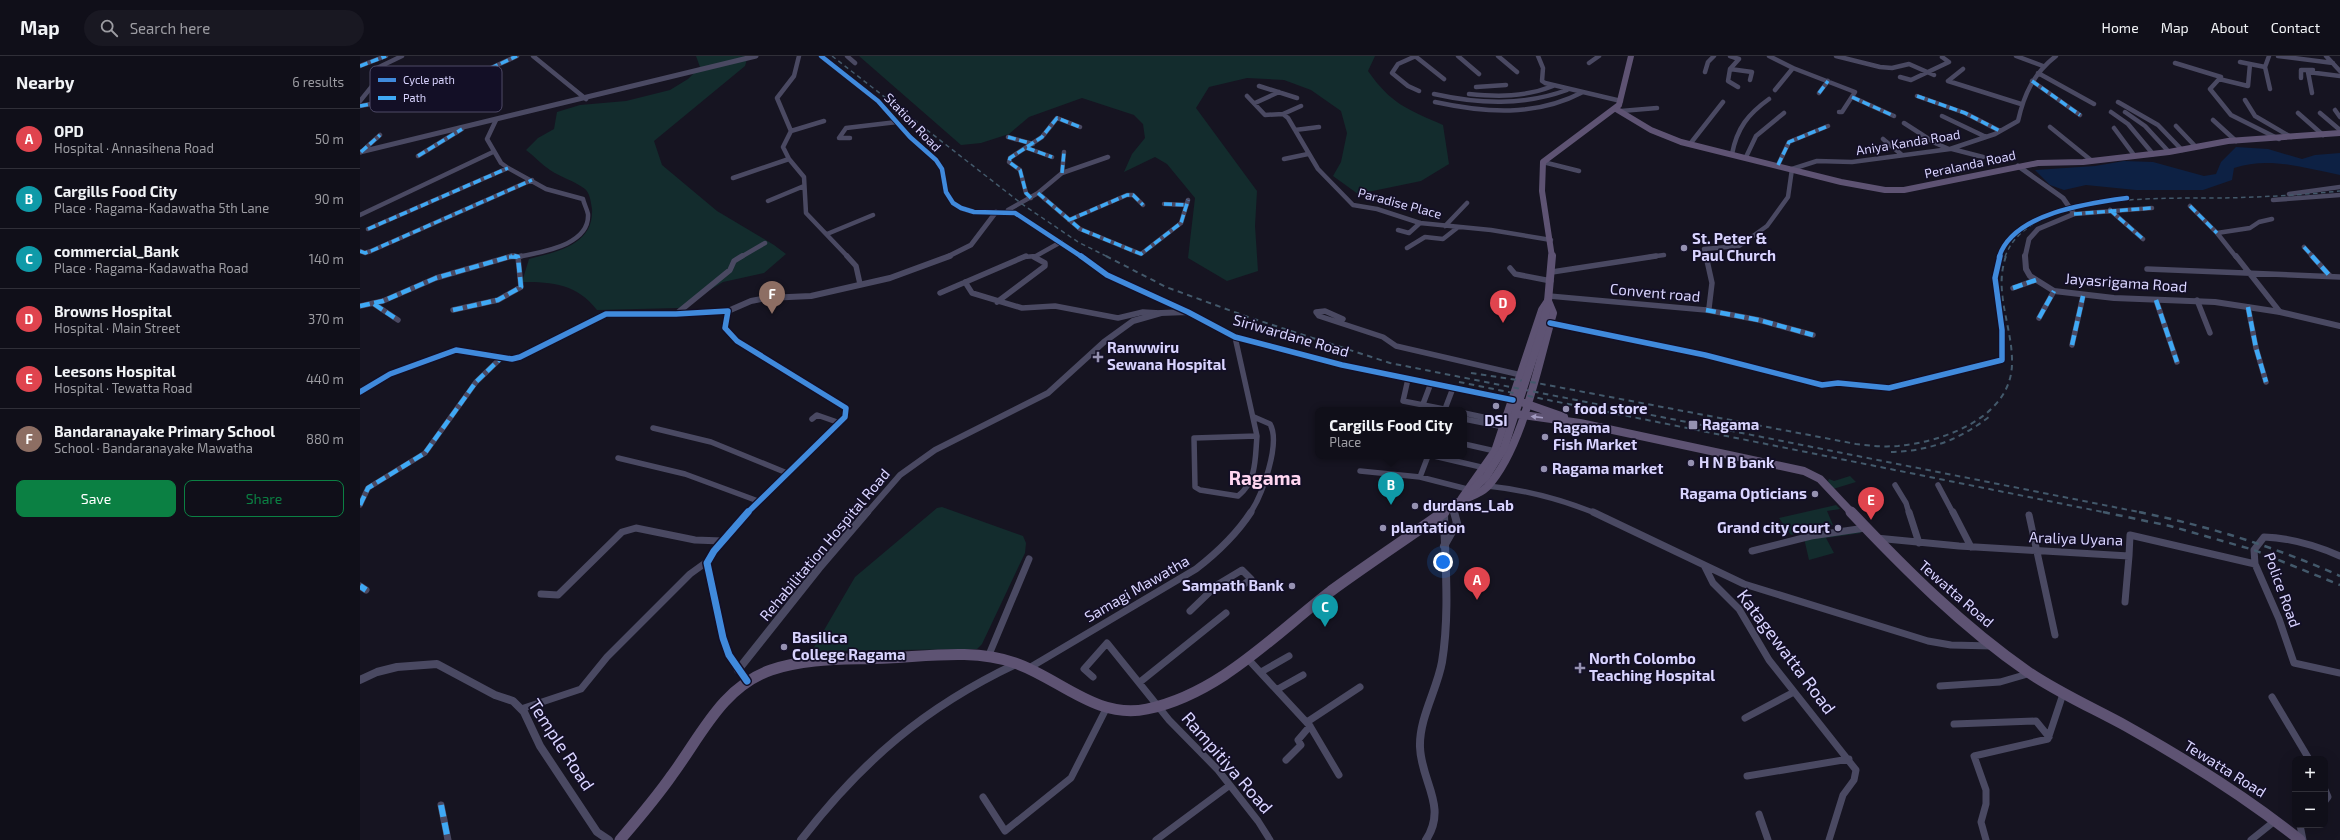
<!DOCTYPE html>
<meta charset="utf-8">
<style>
:root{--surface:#100f19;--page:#191822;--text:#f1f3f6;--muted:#9c9ca2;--line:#302f38;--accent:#0b8043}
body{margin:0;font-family:"Exo 2",sans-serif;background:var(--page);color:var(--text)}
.controls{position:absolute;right:12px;bottom:12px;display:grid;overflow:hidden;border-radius:8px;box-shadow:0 4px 16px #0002}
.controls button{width:36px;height:36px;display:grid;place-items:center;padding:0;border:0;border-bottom:1px solid var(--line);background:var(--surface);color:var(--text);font:20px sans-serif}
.you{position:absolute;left:1083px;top:506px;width:14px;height:14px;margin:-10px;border:3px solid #fff;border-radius:50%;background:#1a73e8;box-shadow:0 0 0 6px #1a73e833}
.badge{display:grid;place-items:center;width:26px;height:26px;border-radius:50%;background:var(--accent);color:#fff;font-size:13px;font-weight:700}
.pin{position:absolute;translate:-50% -33px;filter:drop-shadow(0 1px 2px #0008)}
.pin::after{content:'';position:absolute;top:21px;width:14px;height:12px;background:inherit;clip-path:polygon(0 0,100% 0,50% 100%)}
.popup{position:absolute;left:955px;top:351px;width:152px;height:52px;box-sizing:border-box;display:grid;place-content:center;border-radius:8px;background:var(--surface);filter:drop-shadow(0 1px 3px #0005);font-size:13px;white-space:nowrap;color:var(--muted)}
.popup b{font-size:15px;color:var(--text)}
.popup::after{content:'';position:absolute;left:50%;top:100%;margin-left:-8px;border:8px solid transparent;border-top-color:var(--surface)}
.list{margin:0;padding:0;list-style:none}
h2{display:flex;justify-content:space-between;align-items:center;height:52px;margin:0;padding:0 16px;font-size:17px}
h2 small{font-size:13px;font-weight:400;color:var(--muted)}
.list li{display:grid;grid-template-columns:26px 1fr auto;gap:12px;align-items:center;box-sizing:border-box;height:60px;padding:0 16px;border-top:1px solid var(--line)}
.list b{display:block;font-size:15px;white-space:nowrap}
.list p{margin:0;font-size:13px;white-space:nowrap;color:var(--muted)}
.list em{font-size:13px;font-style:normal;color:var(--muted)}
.actions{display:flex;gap:8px;padding:12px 16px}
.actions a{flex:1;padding:9px 0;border:1px solid var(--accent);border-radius:8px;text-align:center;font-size:14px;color:var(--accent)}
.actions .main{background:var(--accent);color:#fff}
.icon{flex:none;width:22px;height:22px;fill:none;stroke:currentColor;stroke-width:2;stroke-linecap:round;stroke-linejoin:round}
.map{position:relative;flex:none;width:1980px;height:784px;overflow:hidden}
header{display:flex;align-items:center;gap:24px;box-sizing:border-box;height:56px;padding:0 20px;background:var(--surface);border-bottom:1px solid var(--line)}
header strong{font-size:19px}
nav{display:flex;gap:22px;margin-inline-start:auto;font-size:14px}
.search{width:280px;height:36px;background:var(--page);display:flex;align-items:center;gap:10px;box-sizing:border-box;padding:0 14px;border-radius:22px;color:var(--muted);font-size:15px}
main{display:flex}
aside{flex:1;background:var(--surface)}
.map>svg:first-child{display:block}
.green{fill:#132c2d}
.water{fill:#0d2144}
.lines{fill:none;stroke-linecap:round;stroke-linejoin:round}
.minor-far2{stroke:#4a4962;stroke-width:4.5}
.minor-far1{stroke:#4a4962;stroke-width:5.5}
.minor{stroke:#4a4962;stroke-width:7}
.tertiary-far2{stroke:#4a4962;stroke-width:5}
.tertiary-far1{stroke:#4a4962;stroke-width:6}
.tertiary{stroke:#4a4962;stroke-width:8}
.primary-far2{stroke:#5e5373;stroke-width:6}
.primary-far1{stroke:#5e5373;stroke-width:8}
.primary{stroke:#5e5373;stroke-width:11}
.rail-far2{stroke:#43596b;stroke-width:1.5;stroke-dasharray:4.5 3.5;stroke-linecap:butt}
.rail-far1{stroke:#43596b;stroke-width:2;stroke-dasharray:5.5 4.5;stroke-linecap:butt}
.rail{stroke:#43596b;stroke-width:2.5;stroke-dasharray:7 6;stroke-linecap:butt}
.primary-bridge{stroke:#5e5373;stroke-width:8}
.quiet-far2{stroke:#3fa9f5;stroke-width:3.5;stroke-dasharray:8 3.5;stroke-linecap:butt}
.quiet-far1{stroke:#3fa9f5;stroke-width:4.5;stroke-dasharray:10 4.5;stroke-linecap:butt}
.quiet{stroke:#3fa9f5;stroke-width:6;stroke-dasharray:12 6;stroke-linecap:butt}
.cycleway-far2-casing{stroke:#130f26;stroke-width:6}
.cycleway-far1-casing{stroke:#130f26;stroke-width:8}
.cycleway-casing{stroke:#130f26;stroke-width:10}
.cycleway-far2{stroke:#408adc;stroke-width:4.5}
.cycleway-far1{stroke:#408adc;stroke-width:5.5}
.cycleway{stroke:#408adc;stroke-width:7}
.oneway{fill:#a29ac0}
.poi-dot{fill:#9591b1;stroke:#130f26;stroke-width:1.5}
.labels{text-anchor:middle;stroke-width:3.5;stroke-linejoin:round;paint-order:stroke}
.far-street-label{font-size:13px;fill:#d9d4ff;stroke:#130f26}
.poi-label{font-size:15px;font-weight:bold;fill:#d9d4ff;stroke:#130f26;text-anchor:start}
.street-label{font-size:15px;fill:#d9d4ff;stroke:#130f26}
.near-street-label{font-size:18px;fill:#d9d4ff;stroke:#130f26}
.district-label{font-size:19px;font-weight:bold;fill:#ffd6f0;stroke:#130f26}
.key{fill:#130f26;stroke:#4e4a67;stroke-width:1}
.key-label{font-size:11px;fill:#d9d4ff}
</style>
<header>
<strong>Map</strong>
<div class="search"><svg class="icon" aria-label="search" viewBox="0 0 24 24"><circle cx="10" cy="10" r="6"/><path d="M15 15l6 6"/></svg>Search here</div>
<nav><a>Home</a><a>Map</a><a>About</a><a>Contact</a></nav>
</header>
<main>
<aside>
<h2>Nearby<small>6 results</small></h2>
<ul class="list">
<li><span class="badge" style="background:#e0444e">A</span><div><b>OPD</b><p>Hospital · Annasihena Road</p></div><em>50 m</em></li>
<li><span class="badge" style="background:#0f9aa8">B</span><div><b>Cargills Food City</b><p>Place · Ragama-Kadawatha 5th Lane</p></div><em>90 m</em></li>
<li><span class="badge" style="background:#0f9aa8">C</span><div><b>commercial_Bank</b><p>Place · Ragama-Kadawatha Road</p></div><em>140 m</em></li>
<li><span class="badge" style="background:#e0444e">D</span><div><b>Browns Hospital</b><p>Hospital · Main Street</p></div><em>370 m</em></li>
<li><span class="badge" style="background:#e0444e">E</span><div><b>Leesons Hospital</b><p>Hospital · Tewatta Road</p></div><em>440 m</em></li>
<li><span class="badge" style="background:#8d6e63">F</span><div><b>Bandaranayake Primary School</b><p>School · Bandaranayake Mawatha</p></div><em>880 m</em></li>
</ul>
<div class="actions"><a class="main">Save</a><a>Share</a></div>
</aside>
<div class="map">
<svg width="1980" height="784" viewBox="0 0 1980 784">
<rect width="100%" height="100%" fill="#161421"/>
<path class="green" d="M336 0H388L385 10 294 85 302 109 357 155 414 189 426 198 404 217 363 226 319 252 237 254C217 228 193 226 162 226L169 203C196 196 234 189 232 153 231 147 230 137 225 133 215 125 200 121 190 114 181 108 174 100 166 94L178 82 194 73 197 56 220 49 266 45 310 34 328 23 340 11Z
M499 0H1015L1008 15C1031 48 1047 53 1083 69L1089 108 1061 125 998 138 973 120 981 106 987 77 981 55 951 34 924 24 887 22 849 31 836 52 897 135 895 170 898 215 867 225 828 202 835 142 807 108 795 101 764 116 772 98 785 82 783 68 774 59 722 42 669 61 649 78 621 87 601 89Z
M1490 420 1496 426 1473 433 1468 425 1469 423 1474 425Z
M1476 449 1480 453 1467 455 1473 469 1431 479 1419 462Z
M582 451 663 480 666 487 665 497 622 588 617 593 459 595 453 593 495 521 577 452Z
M1498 474 1501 477 1466 482 1474 497 1449 504 1444 482Z"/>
<path class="water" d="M1876 91 1908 93 1942 103 1955 99 1980 97V119C1944 112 1909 100 1874 112L1872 124 1843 134H1776L1726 129 1704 134 1690 129 1675 114 1735 110 1764 105 1793 106 1844 120 1856 118 1861 106Z"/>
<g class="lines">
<path class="minor-far2" d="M173 0 226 43
M439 0 434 20 417 42 431 75 423 91 429 103 444 121 446 157 488 201
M487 0 495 7
M1055 0 1084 23
M1056 0 1038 8 1032 17 1048 30 1059 35
M1098 0 1119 18
M1138 0 1157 16
M1178 0 1183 12 1182 25 1185 27 1261 45
M1370 0 1379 3 1370 13 1368 25 1378 31
M1409 0 1433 12 1495 36 1482 56H1479
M1476 0 1520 11 1532 12 1549 8 1574 19
M1656 0 1683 10
M1909 0 1905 11 1910 33
M1918 0 1973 7
M1966 0 1980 15
M1880 6 1890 8
M1229 7 1239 0
M1815 7 1861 21 1850 33 1871 59 1919 83
M0 10 26 0
M1370 13 1392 16 1390 24
M1603 13 1588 25 1661 48
M1345 16 1348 6 1354 0
M1678 17 1734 48
M1540 21 1551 24 1589 6 1582 1
M1941 22V14H1953
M1859 23 1888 30 1890 8 1905 11
M1672 25 1720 59
M899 30 937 42
M1116 31 1146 29
M1415 34 1433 12
M1459 37 1468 25
M1952 37 1948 16 1980 20
M1074 38C1119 48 1163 50 1207 34
M1109 38C1138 41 1165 41 1193 30
M887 40 905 59 923 58 928 62 958 113 993 149 1017 153 1060 167 1131 174 1191 184
M1557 40 1605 57 1640 75
M1492 41 1534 60
M1885 44 1895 60 1931 81
M0 45 17 24V12L42 0
M1075 46C1126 57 1175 61 1223 36
M1758 46 1798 69 1822 94
M895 47 919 36
M0 50 16 47 67 24 89 25 105 19 118 18 157 0
M1975 54 1980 61
M1261 55 1297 52
M1751 56 1768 68 1793 98
M1765 56 1785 70 1809 96
M1938 57 1963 79
M1960 57 1980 74
M923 58 941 50
M1582 60 1626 81
M136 64 127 83 141 107 148 112 186 133 223 143C224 148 227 153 228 158 230 190 180 196 158 201
M1853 64 1876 85
M1544 67 1575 87 1589 93
M1816 70 1836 91
M1690 71 1732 105
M1754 72 1774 99
M935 74 959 71
M431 75 464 65
M648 81 673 88
M490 82H479L486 72 537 66
M1523 83 1542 99
M1330 88 1363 46
M667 92 692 101
M1592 93 1623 101
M1 96 20 79
M1372 98C1377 72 1388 58 1409 43
M58 100 102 73
M1386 101 1396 80 1424 57
M924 103 948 98
M1183 106 1219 115
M1418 109 1429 86 1468 70
M702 117 704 96
M373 122 429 103
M678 137 720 173 781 198 821 167 828 144
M1929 138 1980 131
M671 142 666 137 660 114 649 106 650 102 682 81 697 62 720 71
M1913 144 1980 139
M408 145 444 130
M804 148 827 149
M1830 150 1857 177
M648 154 678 137 702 117 748 101
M1750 154 1783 183
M1714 158 1792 152
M0 159 133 96
M709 164 767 139H773L783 149
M1085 170 1107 147
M8 173 148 112
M1038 174 1049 177 1060 167
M467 178 513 159
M1944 191 1953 201
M1047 192 1065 181 1083 183 1097 172
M0 195 5 197 11 195 172 124
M149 201H158
M381 201 405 187
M664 201 676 200 701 186
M1289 201 1304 199
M1346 201 1344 193 1379 190 1407 170 1428 141 1432 113 1457 105 1492 106 1590 93 1635 78 1658 65C1664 38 1674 17 1696 0
M1639 201C1653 157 1729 147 1767 142
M1876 201 1857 177 1890 172 1899 166 1912 163"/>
<path class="minor-far1" d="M487 200 496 210 500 228
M1876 200 1920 256
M1952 200 1970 220
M158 201 161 200
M1150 212 1155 218 1191 225
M1787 213 1980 221
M1192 216 1296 200
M605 226 612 237 662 252 695 250 758 262 783 256 800 257
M1653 232 1676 224
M580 237 666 200
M1189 240 1346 254 1349 252 1352 227 1346 200
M1796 244 1817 306
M1837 244 1850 277
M637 246 685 210V207L674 201
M14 248 38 264
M0 250 23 245 76 222 152 200
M1888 251 1896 292 1906 326
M93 254 138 244 161 231 158 201 154 200
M1346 254 1399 264 1453 279
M316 258 370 214 374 205 382 200
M1679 262 1694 235
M981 266 983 263 965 255 956 256 959 260 1023 281 1036 290 1161 319
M1190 267 1345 299 1462 329 1478 327 1529 332 1642 304V274L1635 222 1640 200
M875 281 897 380
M1712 289 1723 240
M1048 323 1043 345 1089 354
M1063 348 1071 327
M1085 353 1093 332
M1104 357 1146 366
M452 363 457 359 480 367
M1104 363 1144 371
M293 372 351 386 427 417
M897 380C895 402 897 425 878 440L840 434 835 431 834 382Z
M1104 388 1135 395
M1074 400 1125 412
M258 402 325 418 398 445
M1000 415 1060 421 1107 433
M1060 421 1068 400
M1535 429 1546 447 1549 457
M1578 429 1593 457
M1128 430C1166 434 1200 443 1235 457
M0 449 8 432 65 397 116 326 142 301
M890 457C902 440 921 387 910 368L894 361"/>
<path class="minor" d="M1233 456 1384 528 1568 585 1591 589 1632 590
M1549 456 1559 487
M1593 456 1611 491
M1669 459 1695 579
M1516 482 1599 490 1769 500 1770 479 1895 508
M1392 495 1451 480 1505 472
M1980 500C1955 489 1931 482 1904 481L1894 494 1895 508 1919 563 1934 607 1980 617
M1345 511 1353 527 1379 553 1409 604 1496 714 1494 724 1483 739 1469 784
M0 530 6 534
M181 538 198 539 262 476 276 472 335 484 362 485
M1765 546 1769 500
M830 555 857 529 882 514 891 523 883 529
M628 601 669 503
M887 602 950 670 979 719
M669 612 836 513C858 496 876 479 891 456
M901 616 929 600
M733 621 724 613 747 587 809 664 858 714 898 765 910 784
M780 626 866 557
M1580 630 1640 626 1671 617
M918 633 943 619
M1912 641 1949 703
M161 653 221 633 247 601 330 518 348 505
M1385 662 1434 636
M947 666 1000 631
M1594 668 1676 665 1689 681
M926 704 941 689 938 684 950 670
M1387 720 1489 703
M1965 734 1968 741 1965 745
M623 741 645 775 711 722 746 653
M81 749 88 784
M1399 758 1408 784
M1940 769 1943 784
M796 784 870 729
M1626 784 1621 766 1626 748V734L1614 700 1688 683 1703 638
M1891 784 1916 764"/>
<path class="tertiary-far2" d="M461 0 518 45 550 81 576 104 582 113 586 136 593 147 601 152 614 156 655 157 722 201
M0 96 396 0
M1658 110 1703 142 1714 158 1678 173 1669 183 1665 201
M587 201 611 189 636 156"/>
<path class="tertiary-far1" d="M721 200 747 219 828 256 875 281 982 309 1153 344
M1665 200 1666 213 1670 220 1694 235 1754 242 1855 246 1920 256 1980 270
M368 255 391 245 407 242 451 240 530 222 590 200
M0 336 30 318 96 294 152 303 160 301 246 258H316L368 255 365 272 377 285 486 352 485 361 387 457
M1092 451 1094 457
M507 457 540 419 575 394 688 337 744 286 773 265 801 257 827 256"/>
<path class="tertiary" d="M1084 490 1097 467 1094 456
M378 614 459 512 507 456
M0 624 17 616 37 611 77 608 135 639 153 645 164 656 180 690 237 776 249 784
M387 625 369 599 363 582 347 507 354 495 388 456
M441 784C502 705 565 651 656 608
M1066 784C1088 750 1061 726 1060 691 1059 662 1077 634 1082 606 1090 557 1085 506 1084 457"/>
<path class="primary-far2" d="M1256 53 1291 74 1321 86 1481 126 1525 134H1544L1678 107 1723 106 1809 96 1868 85 1980 77
M1192 201 1182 135 1183 106 1259 49 1271 0"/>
<path class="primary-far1" d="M1188 245 1192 200
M1161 346 1204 361
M1149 357 1220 367 1444 415 1460 423 1492 457
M1102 442 1135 395 1182 254 1188 245
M1082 457C1088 454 1094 448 1100 445 1110 440 1119 439 1127 431 1163 392 1178 308 1193 257L1188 245"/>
<path class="primary" d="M1491 456C1546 514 1603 571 1668 616 1699 637 1733 652 1766 670 1827 704 1886 741 1940 784
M260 784C278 763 296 742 312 719 341 680 362 631 411 614 448 601 490 604 528 602 570 600 615 593 655 607 699 622 737 664 787 653 859 638 914 579 971 535 1008 508 1046 483 1084 456"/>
<path class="rail-far2" d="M472 0 662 148 718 186 748 201
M1645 201C1668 134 1808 143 1865 142 1903 141 1942 139 1980 135"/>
<path class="rail-far1" d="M746 200 806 231 888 261 1030 307 1784 457
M1111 317 1177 327 1496 388C1510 390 1524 391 1538 390 1582 386 1651 362 1652 308 1653 271 1633 237 1646 200
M1099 326 1748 457
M1531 396C1569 395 1600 384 1630 360"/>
<path class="rail" d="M1743 456 1810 470 1894 494 1980 529
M1779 456C1848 470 1916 491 1980 520"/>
<path class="primary-bridge" d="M1100 445 1126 421 1144 392 1183 271 1188 245"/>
<path class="quiet-far2" d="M0 10 26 0
M1672 25 1720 59
M1459 37 1468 25
M1557 40 1605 57 1640 75
M1492 41 1534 60
M0 50 16 47 67 24 89 25 105 19 118 18 157 0
M648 81 673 88
M667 92 692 101
M1 96 20 79
M58 100 102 73
M1418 109 1429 86 1468 70
M702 117 704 96
M678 137 720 173 781 198 821 167 828 144
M671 142 666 137 660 114 649 106 650 102 682 81 697 62 720 71
M804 148 827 149
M1830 150 1857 177
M1750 154 1783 183
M1714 158 1792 152
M709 164 767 139H773L783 149
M8 173 148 112
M1944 191 1953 201
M0 195 5 197 11 195 172 124
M149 201H158"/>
<path class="quiet-far1" d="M1952 200 1970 220
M1653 232 1676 224
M1796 244 1817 306
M14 248 38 264
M0 250 23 245 76 222 152 200
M1888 251 1896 292 1906 326
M93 254 138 244 161 231 158 201 154 200
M1346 254 1399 264 1453 279
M1679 262 1694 235
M1712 289 1723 240
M0 449 8 432 65 397 116 326 142 301"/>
<path class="quiet" d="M0 530 6 534
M81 749 88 784"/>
<defs>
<path id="cycleway-far2" d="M461 0 518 45 550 81 576 104 582 113 586 136 593 147 601 152 614 156 655 157 722 201
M1639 201C1653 157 1729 147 1767 142"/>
<path id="cycleway-far1" d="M721 200 747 219 828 256 875 281 982 309 1153 344
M1190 267 1345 299 1462 329 1478 327 1529 332 1642 304V274L1635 222 1640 200
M0 336 30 318 96 294 152 303 160 301 246 258H316L368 255 365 272 377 285 486 352 485 361 387 457"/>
<path id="cycleway" d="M387 625 369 599 363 582 347 507 354 495 388 456"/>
</defs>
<use href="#cycleway-far2" class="cycleway-far2-casing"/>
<use href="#cycleway-far1" class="cycleway-far1-casing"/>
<use href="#cycleway" class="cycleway-casing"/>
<use href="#cycleway-far2" class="cycleway-far2"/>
<use href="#cycleway-far1" class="cycleway-far1"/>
<use href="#cycleway" class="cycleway"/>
</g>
<defs><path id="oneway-solid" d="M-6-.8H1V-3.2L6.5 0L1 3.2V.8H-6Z"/></defs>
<use class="oneway" href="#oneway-solid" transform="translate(1177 361) rotate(-173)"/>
<g class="poi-dot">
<circle cx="1324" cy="192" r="4"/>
<path d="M736 295h4v4h4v4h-4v4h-4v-4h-4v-4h4z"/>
<circle cx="1136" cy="350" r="4"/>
<circle cx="1206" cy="353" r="4"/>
<rect x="1328" y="364" width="10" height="10" rx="2"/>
<circle cx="1185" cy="381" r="4"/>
<circle cx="1331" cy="407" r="4"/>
<circle cx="1184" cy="413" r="4"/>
<circle cx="1455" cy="438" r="4"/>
<circle cx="1055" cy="450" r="4"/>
<circle cx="1023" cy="472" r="4"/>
<circle cx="1478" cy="472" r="4"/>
<circle cx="932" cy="530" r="4"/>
<circle cx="424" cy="591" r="4"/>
<path d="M1218 606h4v4h4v4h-4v4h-4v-4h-4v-4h4z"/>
</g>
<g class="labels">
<g class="far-street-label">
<text transform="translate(553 66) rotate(46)" y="5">Station Road</text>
<text transform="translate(1548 86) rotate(-9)" y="5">Aniya Kanda Road</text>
<text transform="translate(1610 108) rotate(-12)" y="5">Peralanda Road</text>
<text transform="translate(1040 147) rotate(15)" y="5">Paradise Place</text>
</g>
<g class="poi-label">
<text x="1332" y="188">St. Peter &amp;<tspan x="1332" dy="17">Paul Church</tspan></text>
<text x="747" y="297">Ranwwiru<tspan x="747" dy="17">Sewana Hospital</tspan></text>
<text x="1214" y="358">food store</text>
<text x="1136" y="370" text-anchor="middle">DSI</text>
<text x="1342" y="374">Ragama</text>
<text x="1193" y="377">Ragama<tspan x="1193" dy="17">Fish Market</tspan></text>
<text x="1339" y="412">H N B bank</text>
<text x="1192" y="418">Ragama market</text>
<text x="1447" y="443" text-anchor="end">Ragama Opticians</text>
<text x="1063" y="455">durdans_Lab</text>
<text x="1031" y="477">plantation</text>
<text x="1470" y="477" text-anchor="end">Grand city court</text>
<text x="924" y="535" text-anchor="end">Sampath Bank</text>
<text x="432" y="587">Basilica<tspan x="432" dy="17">College Ragama</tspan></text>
<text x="1229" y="608">North Colombo<tspan x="1229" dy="17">Teaching Hospital</tspan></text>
</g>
<g class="street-label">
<text transform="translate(1766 227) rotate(4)" y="5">Jayasrigama Road</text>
<text transform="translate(1295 237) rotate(5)" y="5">Convent road</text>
<text transform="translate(931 280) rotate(16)" y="5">Siriwardane Road</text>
<text transform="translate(1716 483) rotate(2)" y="5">Araliya Uyana</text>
<text transform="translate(465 489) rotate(-50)" y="5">Rehabilitation Hospital Road</text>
<text transform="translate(777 533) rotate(-30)" y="5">Samagi Mawatha</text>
<text transform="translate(1922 534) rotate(70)" y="5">Police Road</text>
<text transform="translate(1596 538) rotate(41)" y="5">Tewatta Road</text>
<text transform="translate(1865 713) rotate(32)" y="5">Tewatta Road</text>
</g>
<g class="near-street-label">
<text transform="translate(1426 596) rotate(53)" y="6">Katagewatta Road</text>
<text transform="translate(201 689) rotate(57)" y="6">Temple Road</text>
<text transform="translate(867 707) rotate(49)" y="6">Rampitiya Road</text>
</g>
<g class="district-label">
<text x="905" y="429">Ragama</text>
</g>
</g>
<rect x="10" y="10" width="132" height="46" rx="6" class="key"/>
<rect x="18" y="22" width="18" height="4" fill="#408adc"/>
<rect x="18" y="40" width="18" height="4" fill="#3fa9f5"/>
<g class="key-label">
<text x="43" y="28">Cycle path</text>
<text x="43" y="46">Path</text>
</g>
</svg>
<div class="controls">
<button>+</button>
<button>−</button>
</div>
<div class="you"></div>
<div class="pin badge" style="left:1117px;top:544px;background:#e0444e">A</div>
<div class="pin badge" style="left:1031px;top:449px;background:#0f9aa8">B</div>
<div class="popup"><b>Cargills Food City</b>Place</div>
<div class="pin badge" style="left:965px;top:571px;background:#0f9aa8">C</div>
<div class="pin badge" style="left:1143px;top:267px;background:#e0444e">D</div>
<div class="pin badge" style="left:1511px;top:464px;background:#e0444e">E</div>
<div class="pin badge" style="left:412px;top:258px;background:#8d6e63">F</div>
</div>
</main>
